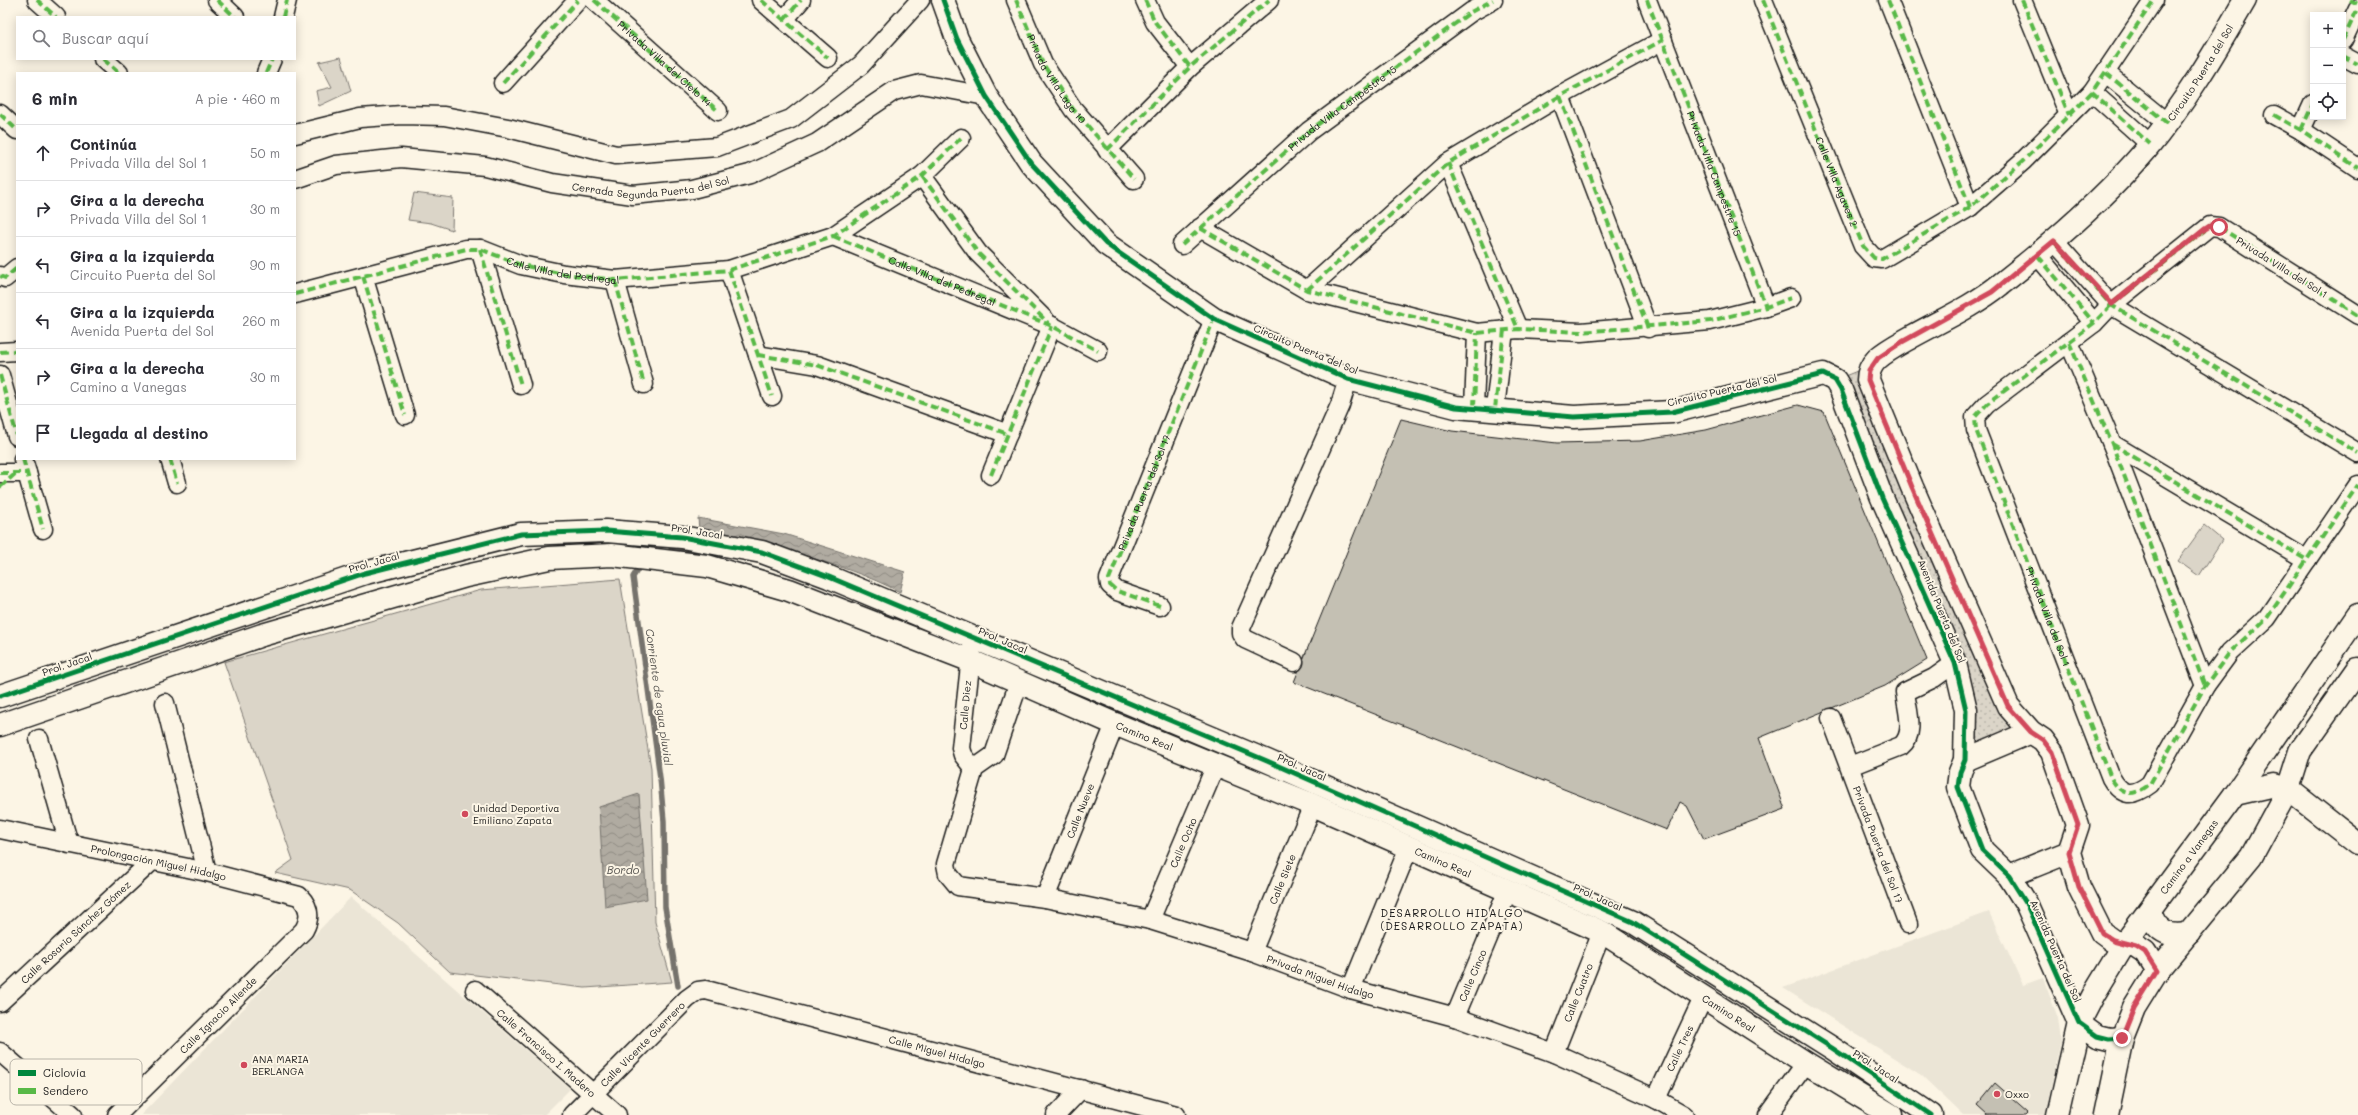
<!DOCTYPE html>
<html lang="es">
<meta charset="utf-8">
<style>
:root{--surface:#fff;--page:#f2f2f3;--text:#2b2b33;--muted:#7c7c81;--line:#e1e1e2}
body{margin:0;font-family:Mali,sans-serif;background:var(--page);color:var(--text)}
.controls{position:absolute;right:12px;top:12px;display:grid;overflow:hidden;border-radius:0px;box-shadow:0 2px 10px #0003}
.controls button{width:36px;height:36px;display:grid;place-items:center;padding:0;border:0;border-bottom:1px solid var(--line);background:var(--surface);color:var(--text);font:20px sans-serif}
.stop{position:absolute;width:12px;height:12px;margin:-9px;border:3px solid #d1495b;border-radius:50%;background:#fff}
.stop.end{background:#d1495b;border-color:#fff;box-shadow:0 1px 4px #0008}
.list{margin:0;padding:0;list-style:none}
h2{display:flex;justify-content:space-between;align-items:center;height:52px;margin:0;padding:0 16px;font-size:17px}
h2 small{font-size:13px;font-weight:400;color:var(--muted)}
.list li{display:grid;grid-template-columns:26px 1fr auto;gap:12px;align-items:center;box-sizing:border-box;height:56px;padding:0 16px;border-top:1px solid var(--line)}
.list b{display:block;font-size:15px;white-space:nowrap}
.list p{margin:0;font-size:13px;white-space:nowrap;color:var(--muted)}
.list em{font-size:13px;font-style:normal;color:var(--muted)}
.icon{flex:none;width:22px;height:22px;fill:none;stroke:currentColor;stroke-width:2;stroke-linecap:round;stroke-linejoin:round}
.map{position:relative;flex:none;width:2358px;height:1115px;overflow:hidden}
.search{position:absolute;background:var(--surface);box-shadow:0 2px 10px #0003;left:16px;top:16px;width:280px;height:44px;display:flex;align-items:center;gap:10px;box-sizing:border-box;padding:0 14px;border-radius:0px;color:var(--muted);font-size:15px}
.panel{position:absolute;background:var(--surface);box-shadow:0 2px 10px #0003;left:16px;top:72px;width:280px;height:388px;border-radius:0px}
.map>svg:first-child{display:block}
.built{fill:#ebe5d6}
.grass{fill:url(#grass-dots);stroke:#7c7872}
.pitch{fill:#dbd5c8;stroke:#7c7872}
.water{fill:url(#water-waves);stroke:#75726c}
.lines{fill:none;stroke-linecap:round;stroke-linejoin:round}
.stream{stroke:#75726c;stroke-width:5.5}
.building{fill:#c4c0b3;stroke:#1c1c1c}
.street-casing{stroke:#1c1c1c;stroke-width:21}
.secondary-casing{stroke:#1c1c1c;stroke-width:25}
.street{stroke:#fcf5e5;stroke-width:18}
.secondary{stroke:#fcf5e5;stroke-width:22}
.quiet{stroke:#58b947;stroke-width:4;stroke-dasharray:8 4;stroke-linecap:butt}
.cycleway-casing{stroke:#fcf5e5;stroke-width:8}
.cycleway{stroke:#00873e;stroke-width:5}
.route{stroke:#d1495b;stroke-width:5}
.poi-dot{fill:#d1495b;stroke:#fcf5e5;stroke-width:1.5}
.labels{text-anchor:middle;stroke-width:4;stroke-linejoin:round;paint-order:stroke}
.street-label{font-size:10px;fill:#1c1c1c;stroke:#fcf5e5}
.poi-label{font-size:10px;fill:#1c1c1c;stroke:#fcf5e5;text-anchor:start}
.water-label{font-size:11px;font-style:italic;fill:#575551;stroke:#fcf5e5}
.neighbourhood-label{font-size:11px;letter-spacing:1px;fill:#1c1c1c;stroke:#fcf5e5}
.key{fill:#fcf5e5;stroke:#b9b4a9;stroke-width:1}
.key-label{font-size:11px;fill:#1c1c1c}
</style>
<div class="map">
<svg width="2358" height="1115" viewBox="0 0 2358 1115">
<defs>
<pattern id="grass-dots" width="8" height="8" patternUnits="userSpaceOnUse"><rect width="8" height="8" fill="#dbd5c8"/><path d="M2 2h.1M6 6h.1" fill="none" stroke="#bbb6ab" stroke-width="1.8" stroke-linecap="round"/></pattern>
<pattern id="water-waves" width="16" height="10" patternUnits="userSpaceOnUse"><rect width="16" height="10" fill="#b0aba1"/><path d="M0 5q4-4 8 0t8 0" fill="none" stroke="#8e8a82"/></pattern>
</defs>
<rect width="100%" height="100%" fill="#fcf5e5"/>
<filter id="ink" filterUnits="userSpaceOnUse"><feTurbulence type="fractalNoise" baseFrequency=".025" numOctaves="2"/><feDisplacementMap in="SourceGraphic" scale="8" xChannelSelector="R" yChannelSelector="G"/><feConvolveMatrix kernelMatrix="1 2 1 2 8 2 1 2 1" color-interpolation-filters="sRGB"/></filter>
<g filter="url(#ink)">
<path class="built" d="M351 897 570 1089 544 1115H141Z
M1989 912 2023 985 2043 978 2058 1018 2061 1041 2045 1115H1963L1921 1075 1783 988Z"/>
<path class="grass" d="M1872 365 1912 487 2031 732 1965 760 1966 710 1835 380Z"/>
<path class="pitch" d="M341 57 351 91 319 106 316 91 332 87 319 62Z
M414 193 453 198 452 230 431 223 408 220Z
M2204 525 2222 540 2199 576 2178 561Z
M620 579 651 768 655 922 672 982 585 988 450 972 398 923 350 890 275 873 293 860 224 662 481 590Z"/>
<path class="water" d="M698 518 784 534 905 572 900 592C838 560 766 546 699 530Z
M639 794 647 899 605 907 599 807Z"/>
<g class="lines">
<path class="stream" d="M671 547 692 550
M641 564 633 577 660 778 664 821 665 907 678 986"/>
</g>
<path class="building" d="M1798 405 1824 412 1927 660 1885 686 1759 738 1785 809 1704 839 1687 806 1680 802 1667 830 1294 682 1401 419 1452 431 1557 443 1640 441 1706 430Z
M1995 1083 2028 1112 2025 1115H1988L1977 1105Z"/>
<g class="lines">
<defs>
<g id="street">
<path d="M37 0 56 17"/>
<path d="M217 0 235 17"/>
<path d="M594 0 718 111"/>
<path d="M761 0 828 58"/>
<path d="M1016 0 1043 64 1073 109 1134 179"/>
<path d="M1145 0 1155 22 1190 67"/>
<path d="M1647 0 1766 307"/>
<path id="s1" d="M1763 0 1863 246 1874 258 1882 259 1970 207 2023 161 2092 92 2154 0"/>
<path d="M1888 0 1970 207"/>
<path d="M2022 0 2069 115"/>
<path d="M283 17 287 0"/>
<path d="M784 20 801 0"/>
<path d="M2343 40 2358 8"/>
<path d="M2343 56 2358 64"/>
<path d="M103 59 119 73"/>
<path d="M266 73 272 59"/>
<path d="M2106 73 2167 123"/>
<path d="M503 83 578 0"/>
<path d="M2092 92 2150 144"/>
<path d="M1560 96 1648 328"/>
<path d="M0 114 17 130"/>
<path d="M2274 115 2301 130 2358 168"/>
<path d="M2301 130 2313 104"/>
<path d="M295 134 360 118 402 115 444 116 508 128 616 155 717 147 791 119 861 65 920 0"/>
<path d="M1107 150 1190 67 1269 0"/>
<path d="M1448 163 1518 329"/>
<path d="M922 176 978 253 1045 320"/>
<path id="s2" d="M295 179 336 165 401 158 485 166 552 183 633 195 692 189 750 174 817 143 894 91 921 84 986 96"/>
<path d="M1200 228 1307 290 1477 333 1518 329 1581 332 1710 321 1766 307 1791 298"/>
<path id="s3" d="M833 236 1052 326 1098 351"/>
<path d="M2054 241 2111 305 2358 453"/>
<path id="s4" d="M1182 245 1309 131 1471 12 1493 0"/>
<path d="M480 249 521 385"/>
<path d="M2038 256 2094 323"/>
<path d="M729 270 772 396"/>
<path d="M0 276 5 278 17 268"/>
<path d="M363 276 405 415"/>
<path d="M615 280 644 384"/>
<path d="M1307 290 1448 163 1560 96 1663 40"/>
<path d="M295 294 466 249H480L521 265 564 274 615 280 729 270 833 236 922 176 961 138"/>
<path id="s5" d="M2358 315 2219 227 2210 226 2111 305 2094 323 1987 404 1975 417 1976 430 2111 778C2122 797 2133 797 2150 784L2205 686 2230 652 2267 618 2358 485"/>
<path d="M2069 342 2112 444 2205 686"/>
<path d="M0 352 17 351"/>
<path d="M758 355 817 365 1008 434"/>
<path d="M0 375 17 436"/>
<path d="M1474 407 1477 333"/>
<path d="M1495 409 1504 330"/>
<path d="M2112 444 2307 560"/>
<path d="M23 459 43 529"/>
<path d="M170 459 177 483"/>
<path d="M0 473H27"/>
<path d="M991 475 1052 326"/>
<path d="M1160 606 1117 591 1110 585 1109 579 1214 319"/>
<path d="M972 647 961 748 963 755 974 769"/>
<path d="M1294 662 1245 639 1241 633V628L1340 405 1348 379"/>
<path id="s6" d="M1019 682 994 755 974 769 946 864 948 874 958 886 1045 898 1150 920 1252 952 1351 989 1455 1017 1554 1053 1656 1099 1684 1115"/>
<path d="M165 703 207 872"/>
<path id="s7" d="M1831 718 1908 924"/>
<path d="M39 739 69 844"/>
<path d="M1850 766 1901 746C1916 734 1907 710 1905 692L1934 678 1955 663"/>
<path id="s8" d="M0 829 207 872 299 896C310 907 311 917 304 930L117 1115"/>
<path id="s9" d="M1045 898 1115 724"/>
<path id="s10" d="M1150 920 1216 765"/>
<path id="s11" d="M1252 952 1313 805"/>
<path d="M1351 989 1409 847"/>
<path id="s12" d="M475 990 617 1115"/>
<path id="s13" d="M0 1002 151 862"/>
<path id="s14" d="M1455 1017 1508 890"/>
<path d="M0 1052 73 1115"/>
<path id="s15" d="M1554 1053 1602 932"/>
<path id="s16" d="M1656 1099 1704 996"/>
<path id="s17" d="M572 1115 687 999 698 991 706 990 1176 1115"/>
<path d="M1056 1115 1081 1089"/>
<path d="M1768 1115 1806 1063"/>
</g>
<g id="secondary">
<path d="M943 0 957 39 986 96 1031 163 1106 244 1214 319 1348 379 1456 407 1574 417 1672 412 1823 374 1835 380 1841 390 1882 498 1955 663 1966 710 1965 760 1960 772 1958 787 1982 850 2009 876 2026 903 2079 1023 2097 1036 2109 1039 2122 1038"/>
<path d="M0 696 365 573 521 534 606 531 682 537 762 552 829 577 1267 761 1633 922 1832 1048 1931 1115"/>
<path id="s18" d="M0 725 262 635 466 576 549 558 612 555 707 566 789 590 969 660 1115 724 1313 805 1602 932 1806 1063 1891 1115"/>
<path d="M1965 760 2031 732"/>
<path d="M2235 794 2274 785 2288 789 2358 844"/>
<path d="M2009 876 2069 852"/>
<path d="M2150 910C2154 930 2169 939 2189 933"/>
<path id="s19" d="M2157 971 2145 952 2136 946 2113 941 2102 933 2079 887 2069 852 2078 825 2052 752 2043 740 2031 732 2008 706 1912 487 1868 380C1868 372 1871 365 1877 359 1887 350 1901 343 1913 336 1942 320 1975 305 2001 284 2052 244 2103 200 2145 151 2184 105 2215 52 2245 0"/>
<path id="s20" d="M2058 1115 2079 1023 2094 994 2125 943 2235 794 2358 615"/>
<path d="M2106 1115 2122 1038 2134 1008 2157 971 2251 857 2288 789 2300 751 2358 669"/>
</g>
</defs>
<use href="#street" class="street-casing"/>
<use href="#secondary" class="secondary-casing"/>
<use href="#street" class="street"/>
<use href="#secondary" class="secondary"/>
<g class="quiet">
<path d="M37 0 56 17"/>
<path d="M217 0 235 17"/>
<path id="s21" d="M594 0 718 111"/>
<path d="M761 0 828 58"/>
<path id="s22" d="M1016 0 1043 64 1073 109 1134 179"/>
<path d="M1145 0 1155 22 1190 67"/>
<path id="s23" d="M1647 0 1766 307"/>
<path d="M1763 0 1863 246 1874 258 1882 259 1970 207 2023 161 2092 92 2154 0"/>
<path d="M1888 0 1970 207"/>
<path d="M2022 0 2069 115"/>
<path d="M2350 0 2358 4"/>
<path d="M283 17 287 0"/>
<path d="M784 20 801 0"/>
<path d="M2343 40 2358 8"/>
<path d="M2343 56 2358 64"/>
<path d="M103 59 119 73"/>
<path d="M266 73 272 59"/>
<path d="M2106 73 2167 123"/>
<path d="M503 83 578 0"/>
<path d="M2092 92 2150 144"/>
<path d="M1560 96 1648 328"/>
<path d="M0 114 17 130"/>
<path d="M2274 115 2301 130 2358 168"/>
<path d="M2301 130 2313 104"/>
<path d="M1107 150 1190 67 1269 0"/>
<path d="M1448 163 1518 329"/>
<path d="M922 176 978 253 1049 324"/>
<path d="M1200 228 1307 290 1477 333 1518 329 1581 332 1710 321 1766 307 1791 298"/>
<path d="M833 236 1052 326 1098 351"/>
<path d="M2054 241 2111 305 2358 453"/>
<path d="M1182 245 1309 131 1471 12 1493 0"/>
<path d="M480 249 521 385"/>
<path d="M2038 256 2094 323"/>
<path d="M729 270 772 396"/>
<path d="M0 276 5 278 17 268"/>
<path d="M363 276 405 415"/>
<path d="M615 280 644 384"/>
<path d="M1307 290 1448 163 1560 96 1663 40"/>
<path id="s24" d="M295 294 466 249H480L521 265 564 274 615 280 729 270 833 236 922 176 961 138"/>
<path d="M2358 315 2219 227 2210 226 2111 305 2094 323 1987 404 1975 417 1976 430 2111 778C2122 797 2133 797 2150 784L2205 686 2230 652 2267 618 2358 485"/>
<path d="M2069 342 2112 444 2205 686"/>
<path d="M0 352 17 351"/>
<path d="M758 355 817 365 1008 434"/>
<path d="M0 375 17 436"/>
<path d="M1474 407 1477 333"/>
<path d="M1495 409 1504 330"/>
<path d="M2112 444 2307 560"/>
<path d="M23 459 43 529"/>
<path d="M170 459 177 483"/>
<path d="M0 473H27"/>
<path d="M991 475 1052 326"/>
<path d="M0 487 15 474"/>
<path id="s25" d="M1160 606 1117 591 1110 585 1109 579 1214 319"/>
</g>
<defs>
<path id="cycleway" d="M943 0 957 39 986 96 1031 163 1106 244 1214 319 1348 379 1456 407 1574 417 1672 412 1823 374 1835 380 1841 390 1882 498 1955 663 1966 710 1965 760 1960 772 1958 787 1982 850 2009 876 2026 903 2079 1023 2097 1036 2109 1039 2122 1038
M0 696 365 573 521 534 606 531 682 537 762 552 829 577 1267 761 1633 922 1832 1048 1931 1115"/>
</defs>
<use href="#cycleway" class="cycleway-casing"/>
<use href="#cycleway" class="cycleway"/>
</g>
</g>
<g class="lines" filter="url(#ink)">
<path class="route" d="M2122 1038 2134 1008 2157 971 2145 952 2136 946 2113 940 2102 933 2079 887 2069 852 2078 825 2052 752 2043 740 2031 732 2008 706 1912 487 1868 380 1869 371 1878 358 1902 342 1992 292 2054 241 2112 304 2205 229 2210 226 2219 227"/>
</g>
<g class="poi-dot">
<circle cx="465" cy="814" r="4"/>
<circle cx="244" cy="1065" r="4"/>
<circle cx="1997" cy="1094" r="4"/>
</g>
<g class="labels">
<g class="street-label">
<text dy="4" stroke="none"><textPath href="#s21" startOffset="95">Privada Villa del Cielo 14</textPath></text>
<text dy="4" stroke="none"><textPath href="#s19" startOffset="1144">Circuito Puerta del Sol</textPath></text>
<text dy="4" stroke="none"><textPath href="#s22" startOffset="89">Privada Villa Lago 10</textPath></text>
<text dy="4" stroke="none"><textPath href="#s4" startOffset="211">Privada Villa Campestre 15</textPath></text>
<text dy="4" stroke="none"><textPath href="#s23" startOffset="186">Privada Villa Campestre 15</textPath></text>
<text dy="4" stroke="none"><textPath href="#s2" startOffset="362">Cerrada Segunda Puerta del Sol</textPath></text>
<text dy="4" stroke="none"><textPath href="#s1" startOffset="196">Calle Villa Agaves 2</textPath></text>
<text transform="translate(2282 267) rotate(32)" y="4">Privada Villa del Sol 1</text>
<text dy="4" stroke="none"><textPath href="#s24" startOffset="277">Calle Villa del Pedregal</textPath></text>
<text dy="4" stroke="none"><textPath href="#s3" startOffset="118">Calle Villa del Pedregal</textPath></text>
<text transform="translate(1306 349) rotate(23)" y="4">Circuito Puerta del Sol</text>
<text transform="translate(1722 390) rotate(-13)" y="4">Circuito Puerta del Sol</text>
<text dy="4" stroke="none"><textPath href="#s25" startOffset="154">Privada Puerta del Sol 17</textPath></text>
<text transform="translate(697 531) rotate(9)" y="4">Prol. Jacal</text>
<text transform="translate(374 562) rotate(-16)" y="4">Prol. Jacal</text>
<text transform="translate(1942 611) rotate(68)" y="4">Avenida Puerta del Sol</text>
<text dy="4" stroke="none"><textPath href="#s5" startOffset="690">Privada Villa del Sol 1</textPath></text>
<text transform="translate(1003 640) rotate(23)" y="4">Prol. Jacal</text>
<text transform="translate(67 664) rotate(-19)" y="4">Prol. Jacal</text>
<text transform="translate(965 705) rotate(-85)" y="4">Calle Diez</text>
<text dy="4" stroke="none"><textPath href="#s18" startOffset="1203">Camino Real</textPath></text>
<text transform="translate(1302 767) rotate(24)" y="4">Prol. Jacal</text>
<text dy="4" stroke="none"><textPath href="#s9" startOffset="94">Calle Nueve</textPath></text>
<text dy="4" stroke="none"><textPath href="#s10" startOffset="84">Calle Ocho</textPath></text>
<text dy="4" stroke="none"><textPath href="#s7" startOffset="135">Privada Puerta del Sol 17</textPath></text>
<text dy="4" stroke="none"><textPath href="#s20" startOffset="294">Camino a Vanegas</textPath></text>
<text dy="4" stroke="none"><textPath href="#s18" startOffset="1527">Camino Real</textPath></text>
<text dy="4" stroke="none"><textPath href="#s8" startOffset="162">Prolongación Miguel Hidalgo</textPath></text>
<text dy="4" stroke="none"><textPath href="#s11" startOffset="79">Calle Siete</textPath></text>
<text transform="translate(1598 897) rotate(24)" y="4">Prol. Jacal</text>
<text dy="4" stroke="none"><textPath href="#s13" startOffset="103">Calle Rosario Sánchez Gómez</textPath></text>
<text transform="translate(2056 951) rotate(66)" y="4">Avenida Puerta del Sol</text>
<text dy="4" stroke="none"><textPath href="#s6" startOffset="601">Privada Miguel Hidalgo</textPath></text>
<text dy="4" stroke="none"><textPath href="#s14" startOffset="45">Calle Cinco</textPath></text>
<text dy="4" stroke="none"><textPath href="#s15" startOffset="65">Calle Cuatro</textPath></text>
<text dy="4" stroke="none"><textPath href="#s18" startOffset="1851">Camino Real</textPath></text>
<text transform="translate(218 1015) rotate(-45)" y="4">Calle Ignacio Allende</text>
<text dy="4" stroke="none"><textPath href="#s17" startOffset="100">Calle Vicente Guerrero</textPath></text>
<text dy="4" stroke="none"><textPath href="#s16" startOffset="56">Calle Tres</textPath></text>
<text dy="4" stroke="none"><textPath href="#s17" startOffset="424">Calle Miguel Hidalgo</textPath></text>
<text dy="4" stroke="none"><textPath href="#s12" startOffset="95">Calle Francisco I. Madero</textPath></text>
<text transform="translate(1876 1066) rotate(33)" y="4">Prol. Jacal</text>
</g>
<g class="poi-label">
<text x="473" y="812">Unidad Deportiva<tspan x="473" dy="12">Emiliano Zapata</tspan></text>
<text x="252" y="1063">ANA MARIA<tspan x="252" dy="12">BERLANGA</tspan></text>
<text x="2005" y="1098">Oxxo</text>
</g>
<g class="water-label">
<text transform="translate(659 697) rotate(82)" y="4">Corriente de agua pluvial</text>
<text x="623" y="874">Bordo</text>
</g>
<g class="neighbourhood-label">
<text x="1452" y="917">DESARROLLO HIDALGO<tspan x="1452" dy="13">(DESARROLLO ZAPATA)</tspan></text>
</g>
</g>
<rect x="10" y="1059" width="132" height="46" rx="6" class="key"/>
<rect x="18" y="1070" width="18" height="6" fill="#00873e"/>
<rect x="18" y="1088" width="18" height="6" fill="#58b947"/>
<g class="key-label">
<text x="43" y="1077">Ciclovía</text>
<text x="43" y="1095">Sendero</text>
</g>
</svg>
<div class="controls">
<button>+</button>
<button>−</button>
<button><svg class="icon" aria-label="locate" viewBox="0 0 24 24"><circle cx="12" cy="12" r="6"/><path d="M12 2v4M12 18v4M2 12h4M18 12h4"/></svg></button>
</div>
<div class="stop" style="left:2219px;top:227px"></div>
<div class="stop end" style="left:2122px;top:1038px"></div>
<div class="search"><svg class="icon" aria-label="search" viewBox="0 0 24 24"><circle cx="10" cy="10" r="6"/><path d="M15 15l6 6"/></svg>Buscar aquí</div>
<section class="panel">
<h2>6 min<small>A pie · 460 m</small></h2>
<ul class="list">
<li><svg class="icon" aria-label="ahead" viewBox="0 0 24 24"><path d="M12 20V5M6 11l6-6 6 6"/></svg><div><b>Continúa</b><p>Privada Villa del Sol 1</p></div><em>50 m</em></li>
<li><svg class="icon" aria-label="right" viewBox="0 0 24 24"><path d="M7 20v-9h11M14 6l5 5-5 5"/></svg><div><b>Gira a la derecha</b><p>Privada Villa del Sol 1</p></div><em>30 m</em></li>
<li><svg class="icon" aria-label="left" viewBox="0 0 24 24"><path d="M17 20v-9H6M10 6l-5 5 5 5"/></svg><div><b>Gira a la izquierda</b><p>Circuito Puerta del Sol</p></div><em>90 m</em></li>
<li><svg class="icon" aria-label="left" viewBox="0 0 24 24"><path d="M17 20v-9H6M10 6l-5 5 5 5"/></svg><div><b>Gira a la izquierda</b><p>Avenida Puerta del Sol</p></div><em>260 m</em></li>
<li><svg class="icon" aria-label="right" viewBox="0 0 24 24"><path d="M7 20v-9h11M14 6l5 5-5 5"/></svg><div><b>Gira a la derecha</b><p>Camino a Vanegas</p></div><em>30 m</em></li>
<li><svg class="icon" aria-label="arrive" viewBox="0 0 24 24"><path d="M6 21V4h12l-3 4 3 4H6"/></svg><div><b>Llegada al destino</b></div></li>
</ul>
</section>
</div>
